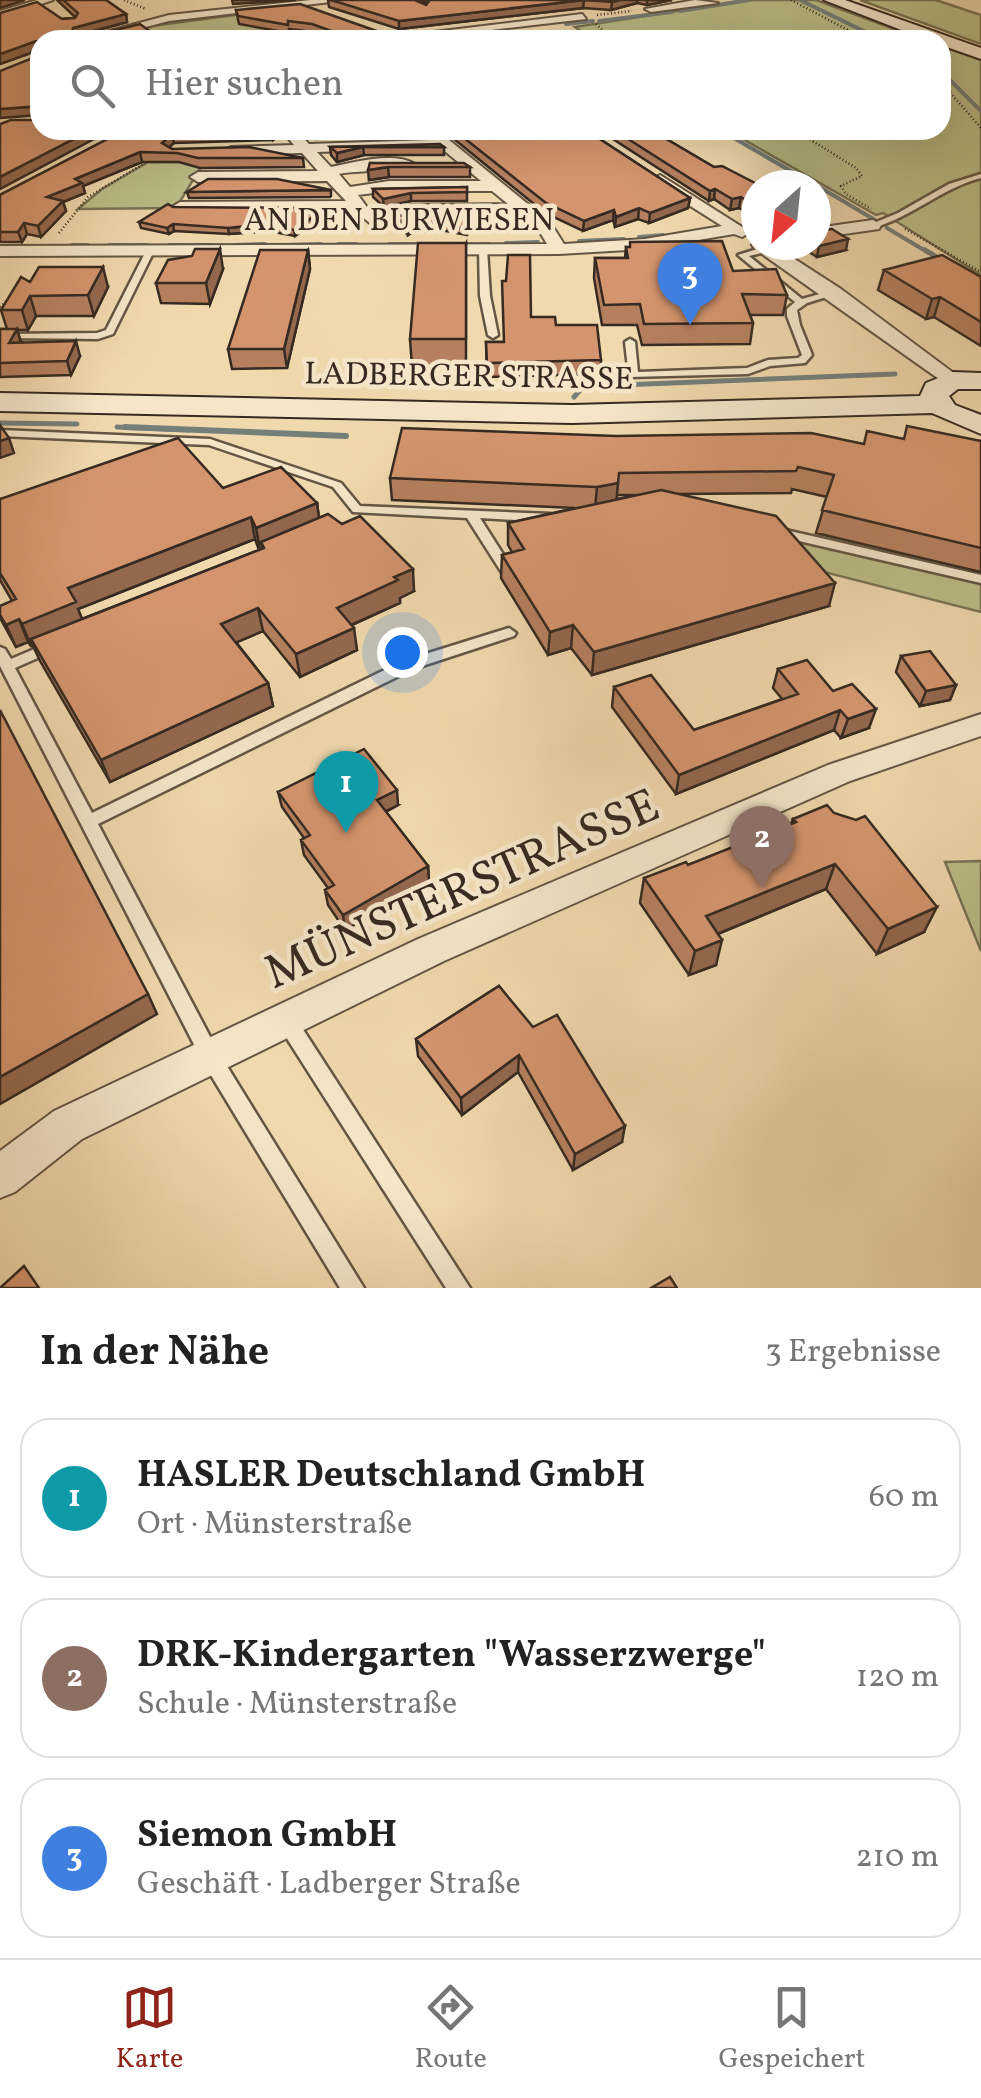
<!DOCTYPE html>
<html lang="de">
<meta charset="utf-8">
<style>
:root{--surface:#fff;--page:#f6f6f6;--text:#222;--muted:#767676;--line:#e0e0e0;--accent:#8f2418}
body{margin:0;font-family:Vollkorn,serif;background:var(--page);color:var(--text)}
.compass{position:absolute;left:741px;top:170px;width:90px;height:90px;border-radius:50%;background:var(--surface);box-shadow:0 10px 40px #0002;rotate:207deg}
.you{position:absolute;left:402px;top:652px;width:35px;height:35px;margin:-25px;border:8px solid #fff;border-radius:50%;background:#1a73e8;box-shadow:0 0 0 15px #1a73e833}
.badge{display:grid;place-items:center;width:65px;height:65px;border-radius:50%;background:var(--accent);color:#fff;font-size:32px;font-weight:700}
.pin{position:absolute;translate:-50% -82px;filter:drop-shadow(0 2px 5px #0008)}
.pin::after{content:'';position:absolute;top:52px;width:35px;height:30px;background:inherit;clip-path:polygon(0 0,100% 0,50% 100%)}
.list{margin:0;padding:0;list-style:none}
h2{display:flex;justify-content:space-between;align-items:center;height:130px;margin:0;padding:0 40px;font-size:42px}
h2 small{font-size:32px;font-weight:400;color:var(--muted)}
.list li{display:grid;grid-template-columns:65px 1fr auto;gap:30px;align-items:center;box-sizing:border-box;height:160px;margin:0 20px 20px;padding:0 20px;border:2px solid var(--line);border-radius:30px}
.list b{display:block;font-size:38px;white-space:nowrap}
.list p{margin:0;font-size:32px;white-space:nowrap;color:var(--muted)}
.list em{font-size:32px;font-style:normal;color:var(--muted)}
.icon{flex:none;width:55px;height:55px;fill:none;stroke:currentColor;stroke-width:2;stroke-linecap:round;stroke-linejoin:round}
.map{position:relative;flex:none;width:981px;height:1288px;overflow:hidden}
.search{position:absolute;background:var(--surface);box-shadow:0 10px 40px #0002;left:30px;right:30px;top:30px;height:110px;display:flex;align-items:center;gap:25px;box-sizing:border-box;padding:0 35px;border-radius:30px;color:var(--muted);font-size:38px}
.sheet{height:670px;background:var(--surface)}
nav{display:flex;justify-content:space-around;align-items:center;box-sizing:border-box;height:140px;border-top:2px solid var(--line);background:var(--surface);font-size:28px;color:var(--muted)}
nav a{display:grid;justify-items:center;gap:5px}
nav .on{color:var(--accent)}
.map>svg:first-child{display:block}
.green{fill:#bcbf88;stroke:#797455;stroke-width:2.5}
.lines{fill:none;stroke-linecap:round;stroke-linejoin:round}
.stream-far2{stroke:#747f7a;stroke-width:4}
.stream-far1{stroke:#747f7a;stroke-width:5}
.stream{stroke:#747f7a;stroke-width:6}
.lane-casing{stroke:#645645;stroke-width:5}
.street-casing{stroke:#645645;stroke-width:4}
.secondary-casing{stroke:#362a22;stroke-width:4}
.path{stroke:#362a22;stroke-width:2.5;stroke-dasharray:1 2.5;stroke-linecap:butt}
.lane{fill:#f5e6ca;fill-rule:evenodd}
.street{fill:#f5e6ca;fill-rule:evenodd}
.secondary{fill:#f5e6ca;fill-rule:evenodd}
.wall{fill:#b6805f;stroke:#362a22;stroke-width:2.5;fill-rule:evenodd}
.shaded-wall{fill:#94684d;stroke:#362a22;stroke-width:2.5}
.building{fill:#d4956e;stroke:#362a22;stroke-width:2.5}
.labels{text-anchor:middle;stroke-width:9;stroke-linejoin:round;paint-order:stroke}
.far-street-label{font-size:32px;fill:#362a22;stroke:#f5e6ca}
.near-street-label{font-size:48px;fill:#362a22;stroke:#f5e6ca}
</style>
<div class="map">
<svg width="981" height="1288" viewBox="0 0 981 1288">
<rect width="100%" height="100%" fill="#f0d9ad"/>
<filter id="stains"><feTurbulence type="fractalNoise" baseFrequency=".002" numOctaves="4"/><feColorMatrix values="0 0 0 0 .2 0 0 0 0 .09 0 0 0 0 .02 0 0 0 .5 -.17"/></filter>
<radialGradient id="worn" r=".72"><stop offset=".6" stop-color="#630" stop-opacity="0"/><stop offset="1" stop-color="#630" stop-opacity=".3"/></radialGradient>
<path class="green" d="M747 0H816L924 40H593L575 27Z
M860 0H936L981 15V44Z
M274 10 393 40H163L167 38 129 29Z
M941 46 981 59V275L883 213 876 215 727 130H941Z
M148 162H204L176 208 78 209 102 189Z
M791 538 981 583V612L824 572Z
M981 861V951L945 862Z"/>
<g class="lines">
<path class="stream-far2" d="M800 0 882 40
M680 11 749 0
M599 21 672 12
M566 24 593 21
M941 71 981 111
M720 130 815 185
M816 185 875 220
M887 228 929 253
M639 237 663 235
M579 241 624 239
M506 243 538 242
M338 244H356
M389 244H424
M459 244H489
M72 245H88
M109 245H147
M169 245H212
M235 245 265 244
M288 245 321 244"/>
<path class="stream-far1" d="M925 250 943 261
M574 397 581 389 597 386 895 374
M0 423 77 424
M117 427 189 430"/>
<path class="stream" d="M125 427 346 436"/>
<defs>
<path id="lane" d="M981 174V178C942 188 912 217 873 228L869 225 898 213 949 184Z
M483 246 487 249 490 296 498 335 493 338 488 335 480 296 479 249Z
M767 246 771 249 770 251 749 256 802 299 834 290 839 293 807 303 797 310 800 325 812 355 805 363 770 366 748 374 629 377 625 342 630 339 635 342 638 372 747 368 768 360 798 358 802 355 787 316V309L795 302 738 255Z
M150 248 154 251 113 334 98 339 0 338 1 335 4 334 97 333 106 330 146 251Z
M0 430 210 439 341 483 360 506 551 514 557 518 551 522 480 518 513 570 507 574 502 573 467 518 353 512 333 487 209 445 0 436Z
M777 528 981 575V583L773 535 771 532 773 529Z
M509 628 516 633 514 636 413 669 98 824 217 1050 364 1288H340L203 1062 0 666V647L5 649 11 659 53 641 60 646 58 649 15 668 92 813 403 661Z
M286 1011 293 1014 470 1288H446L279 1026 277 1020 279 1014Z"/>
<path id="street" d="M37 0H53L0 18V11Z
M311 0H348L169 21 96 40H76L169 15Z
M695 0 718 3 651 12 645 9Z
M582 14 586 19 403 40 392 37Z
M281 130H296L309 144 431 140 426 134 428 131H438L550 222 564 244 645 239 722 226 654 183 652 180 660 175 750 232 742 237 734 234 645 249 559 254 0 256V246L547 244 538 229 519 214 411 215 371 224 355 211 174 210 172 207 180 202 346 201 327 181 198 182 190 177 198 172 318 171 302 153 231 155 224 151 231 147 294 145ZM441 148 481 181H389L350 187 339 174C358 170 402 172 415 164 394 151 355 162 331 167L317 152ZM389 191H492L508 204 411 205 372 214 358 195Z
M873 220 881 225 879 229 816 238V228Z
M756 241V245H773L841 289 963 380 953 386 946 384 755 249 752 245Z
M981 714V736L850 781 444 961 82 1139 15 1192 0 1198V1151L54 1111 418 939 828 765Z"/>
<path id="secondary" d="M824 0H845L981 48V59L941 45V40H927Z
M953 372 981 373V389H958L949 396 955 405 981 415V434L932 413 572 423 0 411V393L572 405 920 396 926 383Z"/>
</defs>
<use href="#lane" class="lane-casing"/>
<use href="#street" class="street-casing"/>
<use href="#secondary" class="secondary-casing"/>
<path class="path" d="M124 0 146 9
M791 0 867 40
M597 15 632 11
M596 24 613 40
M310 37 331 40
M259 40 282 30 313 40
M941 82 981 128
M795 130 856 168 862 176 841 186 846 194 871 209
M905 229 981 272
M59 233 88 197 147 162
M0 307 9 299"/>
<use href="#lane" class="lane"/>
<use href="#street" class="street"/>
<use href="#secondary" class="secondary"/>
</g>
<path class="wall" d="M57 0H106L126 14 127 22 81 35 40 40V50H39L0 64 62 19 75 17Z
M328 0 426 5 427 3 419 0H672L647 5 637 3 611 10 583 8 399 29 329 7Z
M236 10 402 40H334L313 32 289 29V33L239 24Z
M125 130H280L281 135 273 140 174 143 169 147 172 149 303 158 304 167 200 168 179 162H142L83 186 85 193 63 202 66 211 41 237 27 234 22 242H0V195Z
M306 130H427L423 136 315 139Z
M443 130H586L690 198 688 208 649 223 638 219 615 227 613 220 583 231 545 213Z
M599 130H651L714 167 756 185V218L739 208 730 210 714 199 709 201Z
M330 147H444V155H364L337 162 331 155Z
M370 163 470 167V177H389L369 180Z
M467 187V201H411L384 207 373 197V189Z
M331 190V196L330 197 189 198 187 192Z
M173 207 306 212 318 220 295 236 268 231 229 234 174 231 169 234 141 228 139 222Z
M467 212V235L435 229 431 233 415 230 408 235 396 222V216Z
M500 212 524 216V222L514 231 500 228Z
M816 230 846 250 817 257 798 245H816Z
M466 243V366L412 367 410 339Z
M626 247 733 271 787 295 783 315H750L753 323 750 344 642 345 637 325H602L594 278 595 258H625Z
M308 250 310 269 287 368 232 369 228 349Z
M223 269 210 304 161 303 156 283Z
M884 270 981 277V346L934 317 926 319 878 290Z
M30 282 108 287 94 316H36L28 330H17L21 342 80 356 71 375 0 377V329H7L1 310Z
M531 317 601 360 600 374 487 377 486 342H504Z
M904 439 981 441V572L816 533 827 497 792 489 791 493 681 494 829 606 592 675 571 648 548 655 501 578 502 555 512 552 508 545V523L575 508 392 500 390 478 864 444ZM617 495H638L617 499Z
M223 488 317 503 319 518 414 591 400 598V603L352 625 357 650 300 677 263 631 236 642 268 683 273 706 110 782 40 661 33 646H31L28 642 16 647 0 618V606L12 601 0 580V499ZM255 539 259 550 82 619 78 609Z
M901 656 956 685 950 700 920 706 896 672Z
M778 669 833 691 869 728 841 738 834 730 676 794 612 707 614 687 694 730 782 699 773 688Z
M278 792 398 805 386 812 428 866 429 881 345 930 328 905 325 890 328 888 304 855 301 840 304 838 282 807Z
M793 819 924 932 877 954 826 889 718 934 716 965 689 975 640 903 644 878 688 865 791 824Z
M499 986 622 1142 573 1170 518 1072 462 1115 418 1056 416 1039Z"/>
<path class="shaded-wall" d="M0 0H25L0 8Z
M232 0H296L233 4Z
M584 0 583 8 399 29V21Z
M620 0H637V3L611 10 612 2Z
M647 0H672L647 5Z
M126 14 127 22 75 36 72 34 73 28Z
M36 41 39 50 0 64V54Z
M40 106V115L0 118V109Z
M91 130H111L0 189V177Z
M272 130H280L281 135 273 140Z
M172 134 174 143 163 152 162 143Z
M363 147 364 155 337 162V153Z
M140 152 142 162 83 186 85 193 63 202 66 211 41 237 38 226 47 197 75 179Z
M388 167 389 177 369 180 368 170Z
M715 189 714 199 709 201 710 191Z
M411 193V201L384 207 383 199Z
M741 197 739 208 730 210 732 199Z
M690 198 688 208 649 223 650 213Z
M639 208 638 219 615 227 616 217Z
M614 210 613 220 583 231 584 221Z
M317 214 318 220 295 236 294 230Z
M524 216V222L514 231 515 224Z
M24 223 27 234 22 242 18 232Z
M415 223V230L408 235V229Z
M173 224 174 231 169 234 167 228Z
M267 224 268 231 229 234 228 228Z
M848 239 846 250 817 257 819 246Z
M220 249 223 269 210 304 206 283Z
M308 250 310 269 287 368 284 349Z
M103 267 108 287 94 316 88 295Z
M30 296 36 316 28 330 22 310Z
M940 297 934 317 926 319 932 299Z
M17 329 21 343H9Z
M76 341 80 356 71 375 67 361Z
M9 438 14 453 0 458V441Z
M618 483 616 505 595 509 597 487Z
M317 503 320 525 261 542 263 549 260 551 256 528Z
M251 517 255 539 78 609 84 624 31 639 33 646H31L22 624 68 588Z
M413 569 414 591 400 598V603L340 630 337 608 394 577Z
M835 583 829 606 592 675 594 652Z
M258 608 263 631 226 647 221 624Z
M19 619 28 642 16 647 6 625Z
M573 625 571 648 548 655 550 632Z
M354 628 357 650 300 677 296 654Z
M268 683 273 706 110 782 101 760Z
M956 685 950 700 920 706 926 691Z
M876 709 869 728 841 738 848 719Z
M840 710 834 730 676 794 679 775Z
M397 790 398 805 378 815 377 800Z
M835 864 826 889 700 941 706 916Z
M428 866 429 881 345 930 343 915Z
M937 907 924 932 877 954 888 929Z
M722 940 716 965 689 975 695 951Z
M148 994 157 1014 0 1104V1077Z
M519 1055 518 1072 462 1115 461 1098Z
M625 1126 622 1142 573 1170 575 1154Z"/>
<path class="building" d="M63 0H106L126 14 73 28 72 34 95 35 140 24 155 35 142 40H40V43L36 41 0 54V13L37 2 62 19 75 18 78 13Z
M331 0H415L426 5 430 0H620L612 2 584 0 399 21Z
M300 4 402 40H356L312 24 288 21V25L238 16 236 10Z
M40 55V106L0 109V71Z
M40 118V130H91L0 177V124L11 120H37Z
M125 130H273L172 134 162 143 172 149 249 147 303 158H198L177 153 140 152 75 179 82 183 47 197 63 201 38 226 24 223 18 232H0V195Z
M454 130H586L690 198 650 213 639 208 616 217 614 210 584 221 546 203Z
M614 130H651L714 167 722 166 759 185H756V207L741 197 732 199 715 189 710 191Z
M440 144 444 147H363L337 153 330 147Z
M370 163H464L470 167H388L368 170Z
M208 179H277L331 190 187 192Z
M467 187V192L411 193 383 199 373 189Z
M168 204 173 207 305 208 300 212 317 214 294 230 267 224 228 228 173 224 167 228 139 222Z
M518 211 524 216 515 224 500 222V212Z
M467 212V229L435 223 431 226 415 223 408 229 396 216Z
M832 229 848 239 819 246 816 244V230Z
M722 241 733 271 776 269 787 295 742 294 753 323 644 324 640 304 604 305 595 258H628L626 247H630V242Z
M418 243H466V339H410Z
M195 249H220L206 283H156L168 260 192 256Z
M260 250H308L284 349H228Z
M508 255H530L531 317H555L556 325H597L601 360 487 363 486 342H504L502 281H506Z
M942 255 981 277V322L940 297 932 299 884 270Z
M39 267H103L88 295 30 296 22 310H1L21 277 30 282Z
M0 329H17L9 343 76 341 67 361 0 363Z
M0 425 9 438 0 441Z
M907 426 981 441V548L822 510 834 475 798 467 796 471 619 473 618 483 597 487 390 478 402 428 616 436 811 433 864 444 867 431 904 439Z
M178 438 223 488 281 467 317 503 256 528 251 517 68 588 76 602 22 624 19 619 6 625 0 615V606L16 599 0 573V499Z
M661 490 776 516 835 583 594 652 573 625 550 632 502 555 524 549 508 523Z
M328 514 342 524 360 516 413 569 394 577 398 580 337 608 354 628 296 654 258 608 221 624 268 683 101 760 31 639 264 548 261 542Z
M930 651 956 685 926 691 901 656Z
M807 660 833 691 852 684 876 709 848 719 840 710 679 775 614 687 651 675 694 730 798 694 778 669Z
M0 710 148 994 0 1077Z
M364 749 397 790 377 800 428 866 343 915 325 890 334 885 301 840 310 835 278 792Z
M827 805 834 813 856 820 865 816 937 907 888 929 835 864 706 916 722 940 695 951 644 878 686 862 688 865 796 822 793 819Z
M499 986 533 1027 557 1015 625 1126 575 1154 519 1055 461 1098 416 1039Z
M24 1266 39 1288H0Z
M670 1277 677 1288H651Z"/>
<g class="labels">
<g class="far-street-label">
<text x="399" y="230">AN DEN BURWIESEN</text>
<text transform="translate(469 375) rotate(1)" y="11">LADBERGER STRASSE</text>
</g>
<g class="near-street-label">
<text transform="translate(461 887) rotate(-24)" y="17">MÜNSTERSTRASSE</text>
</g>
</g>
<rect width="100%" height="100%" filter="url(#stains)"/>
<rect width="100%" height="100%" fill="url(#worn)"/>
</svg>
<svg class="compass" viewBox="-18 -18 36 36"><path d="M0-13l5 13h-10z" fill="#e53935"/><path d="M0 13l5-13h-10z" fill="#767676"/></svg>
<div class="you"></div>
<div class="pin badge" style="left:346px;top:833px;background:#0f9aa8">1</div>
<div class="pin badge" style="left:762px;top:888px;background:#8d6e63">2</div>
<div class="pin badge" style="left:690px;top:325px;background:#3f7fe0">3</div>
<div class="search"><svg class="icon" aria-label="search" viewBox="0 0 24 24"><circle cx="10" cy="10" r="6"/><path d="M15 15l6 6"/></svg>Hier suchen</div>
</div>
<section class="sheet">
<h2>In der Nähe<small>3 Ergebnisse</small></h2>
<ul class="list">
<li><span class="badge" style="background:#0f9aa8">1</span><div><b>HASLER Deutschland GmbH</b><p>Ort · Münsterstraße</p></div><em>60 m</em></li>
<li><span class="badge" style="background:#8d6e63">2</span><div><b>DRK-Kindergarten &quot;Wasserzwerge&quot;</b><p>Schule · Münsterstraße</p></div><em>120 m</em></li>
<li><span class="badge" style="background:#3f7fe0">3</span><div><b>Siemon GmbH</b><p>Geschäft · Ladberger Straße</p></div><em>210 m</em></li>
</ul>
</section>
<nav>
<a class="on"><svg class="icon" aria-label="map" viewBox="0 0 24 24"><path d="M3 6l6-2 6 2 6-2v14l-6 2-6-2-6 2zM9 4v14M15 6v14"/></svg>Karte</a>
<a><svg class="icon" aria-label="directions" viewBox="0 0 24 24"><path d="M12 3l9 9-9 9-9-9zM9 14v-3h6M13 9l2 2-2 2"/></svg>Route</a>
<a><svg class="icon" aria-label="saved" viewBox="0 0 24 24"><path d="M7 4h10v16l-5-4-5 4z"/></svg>Gespeichert</a>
</nav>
